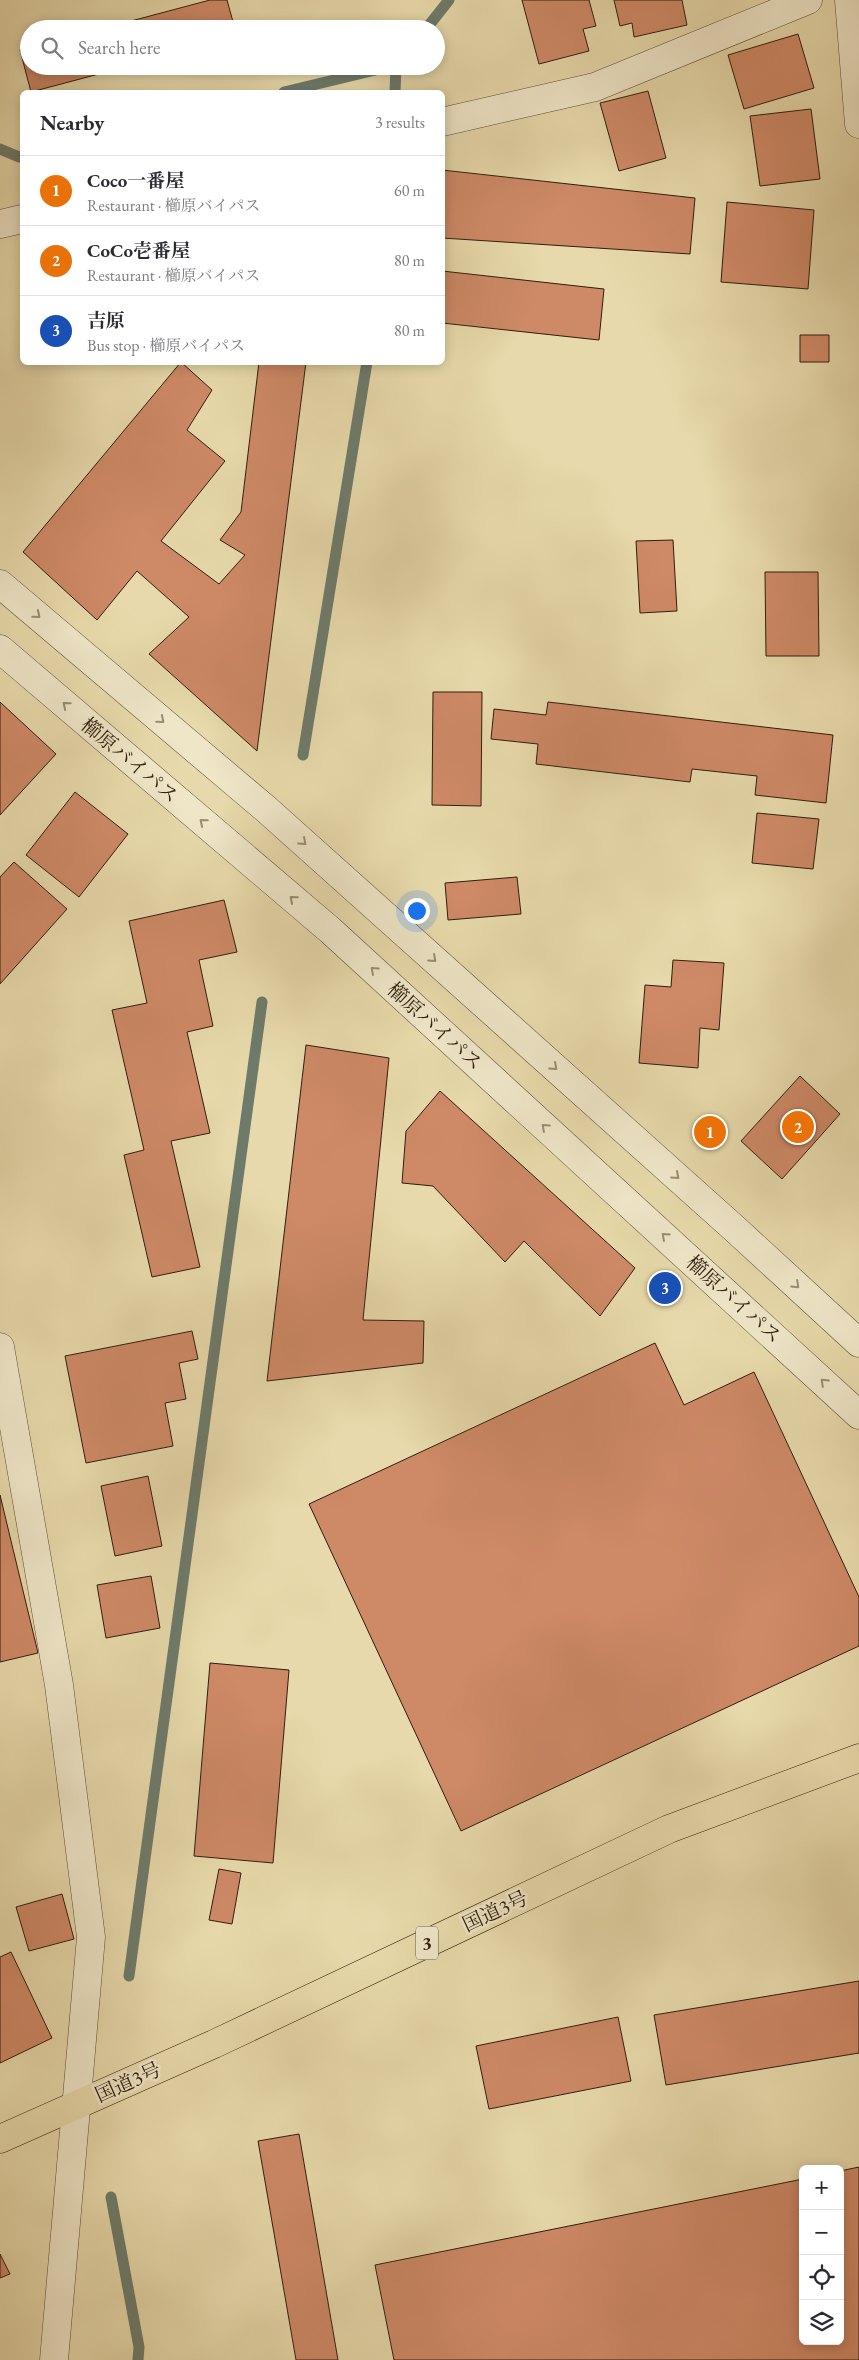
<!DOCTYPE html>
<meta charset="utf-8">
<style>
:root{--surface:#fff;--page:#f2f2f3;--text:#2b2b33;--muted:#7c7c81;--line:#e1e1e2;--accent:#8f2418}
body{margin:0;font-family:"EB Garamond","Noto Serif JP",serif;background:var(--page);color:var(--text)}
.controls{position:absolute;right:15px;bottom:15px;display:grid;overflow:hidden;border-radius:8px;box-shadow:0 2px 12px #0003}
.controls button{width:45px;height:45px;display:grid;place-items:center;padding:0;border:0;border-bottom:1px solid var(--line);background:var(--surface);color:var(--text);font:25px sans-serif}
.you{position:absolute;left:416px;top:910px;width:18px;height:18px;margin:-12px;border:4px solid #fff;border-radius:50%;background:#1a73e8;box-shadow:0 0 0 8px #1a73e833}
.badge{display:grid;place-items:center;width:32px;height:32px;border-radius:50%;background:var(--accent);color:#fff;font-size:16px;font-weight:700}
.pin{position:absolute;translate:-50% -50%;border:2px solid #fff;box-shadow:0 1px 5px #0006}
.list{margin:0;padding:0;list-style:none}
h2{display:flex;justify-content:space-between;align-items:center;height:65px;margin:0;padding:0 20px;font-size:21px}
h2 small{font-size:16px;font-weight:400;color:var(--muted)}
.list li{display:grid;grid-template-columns:32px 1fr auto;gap:15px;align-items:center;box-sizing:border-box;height:70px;padding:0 20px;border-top:1px solid var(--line)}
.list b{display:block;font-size:19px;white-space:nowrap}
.list p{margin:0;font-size:16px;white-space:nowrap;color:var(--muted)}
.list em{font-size:16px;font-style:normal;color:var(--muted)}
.icon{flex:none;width:28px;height:28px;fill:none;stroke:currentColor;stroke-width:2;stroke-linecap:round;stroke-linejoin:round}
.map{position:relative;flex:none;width:859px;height:2360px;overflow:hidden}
.search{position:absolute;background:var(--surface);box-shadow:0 2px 12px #0003;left:20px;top:20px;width:425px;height:55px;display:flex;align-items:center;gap:12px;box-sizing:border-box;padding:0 18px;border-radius:28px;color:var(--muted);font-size:19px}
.panel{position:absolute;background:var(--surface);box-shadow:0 2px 12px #0003;left:20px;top:90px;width:425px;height:275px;border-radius:8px}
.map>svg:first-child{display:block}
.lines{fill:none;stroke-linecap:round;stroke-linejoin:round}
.stream{stroke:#6e7b6b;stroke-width:11}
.building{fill:#ce8967;stroke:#301d0c}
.minor-casing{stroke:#5e4c34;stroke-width:29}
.tertiary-casing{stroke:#5e4c34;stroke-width:29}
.trunk-casing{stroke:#301d0c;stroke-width:29}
.minor{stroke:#efe6c8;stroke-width:28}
.tertiary{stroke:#efe6c8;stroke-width:28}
.trunk{stroke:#e7d9ab;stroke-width:28}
.oneway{stroke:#998c73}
.labels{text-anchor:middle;stroke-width:5;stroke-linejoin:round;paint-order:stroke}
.shield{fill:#efe6c8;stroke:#695944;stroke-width:1}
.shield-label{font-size:19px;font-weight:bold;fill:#301d0c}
.street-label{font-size:20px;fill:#301d0c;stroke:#efe6c8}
</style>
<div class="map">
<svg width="859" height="2360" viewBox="0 0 859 2360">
<rect width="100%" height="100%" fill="#e7d9ab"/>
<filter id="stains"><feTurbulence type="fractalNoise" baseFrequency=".004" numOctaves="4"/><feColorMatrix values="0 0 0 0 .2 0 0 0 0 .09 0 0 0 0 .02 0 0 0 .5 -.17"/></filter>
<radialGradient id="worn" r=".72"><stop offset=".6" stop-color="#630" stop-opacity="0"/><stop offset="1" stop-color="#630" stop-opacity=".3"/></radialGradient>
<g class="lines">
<path class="stream" d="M426 29 449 0
M284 92 392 66
M395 92 396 66
M0 149 19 157 22 156
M303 755 367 362
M129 1976 262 1002
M111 2197 139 2347 138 2360"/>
</g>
<path class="building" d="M210 0H227L235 29H101Z
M522 0H589L596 26 583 29 589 51 539 64Z
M614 0H682L687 25 634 37 632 23 620 26Z
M798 34 814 88 744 109 728 55Z
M29 48V66H129L31 92 20 50Z
M648 91 666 158 619 171 600 103Z
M811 109 820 179 760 186 750 116Z
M442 170 695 198 690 254 442 238Z
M727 202 814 210 808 289 721 282Z
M442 271 604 289 599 340 442 323Z
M800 335H829V362H800Z
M181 362 212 390 187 430 225 461 161 541 219 584 245 555 220 540 241 512 259 362H306L257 751 149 654 189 617 137 571 97 620 23 552Z
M673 540 677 611 640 613 636 541Z
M765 572H818L819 656H766Z
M433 692H482L481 806 432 805Z
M0 702 56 754 0 815Z
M548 702 833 735 826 803 755 795 757 776 692 769 690 782 536 764 538 744 491 739 494 709 546 715Z
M75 792 128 834 79 897 26 855Z
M757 813 819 819 813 869 752 863Z
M14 862 67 909 0 984V877Z
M517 877 521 914 448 920 445 883Z
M224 900 237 952 199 960 213 1026 187 1032 210 1133 171 1141 200 1267 152 1277 124 1155 144 1150 112 1010 147 1003 129 921Z
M673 960 724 963 719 1030 700 1028 698 1068 639 1063 645 985 671 987Z
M306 1045 389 1058 363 1320 424 1321 423 1363 267 1381Z
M800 1076 840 1114 782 1179 741 1141Z
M440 1091 635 1268 600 1316 524 1241 505 1262 433 1186 402 1183 406 1131Z
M192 1331 198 1359 179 1363 186 1399 165 1403 173 1446 86 1463 65 1356Z
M655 1343 684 1405 754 1372 859 1597V1646L461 1831 309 1504Z
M148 1476 162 1546 115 1556 101 1486Z
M0 1495 38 1653 0 1662Z
M151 1576 160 1628 106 1638 97 1585Z
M210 1663 289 1670 273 1863 194 1856Z
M219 1869 241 1873 232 1924 209 1920Z
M62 1894 74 1939 29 1951 16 1907Z
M11 1952 52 2038 0 2063V1957Z
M859 1981V2053L666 2085 654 2015Z
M618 2017 631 2081 489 2109 476 2046Z
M299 2134 338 2360H296L258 2141Z
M859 2167V2360H394L375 2265 803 2179V2341H840V2171Z
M0 2254 10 2274 0 2278Z"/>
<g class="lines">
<defs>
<path id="minor" d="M849 0 859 124
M442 122 595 87 808 0
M0 224 22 219
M0 1347 59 1685 91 1937 54 2360"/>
<path id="tertiary" d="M0 584 266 809 735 1229 859 1343
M0 649 330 930 859 1415"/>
<path id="trunk" d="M0 2139 214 2044 669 1829 859 1758"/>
</defs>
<use href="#minor" class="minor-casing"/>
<use href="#tertiary" class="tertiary-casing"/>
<use href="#trunk" class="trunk-casing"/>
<use href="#minor" class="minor"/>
<use href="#tertiary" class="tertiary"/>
<use href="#trunk" class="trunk"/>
</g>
<defs><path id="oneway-chevron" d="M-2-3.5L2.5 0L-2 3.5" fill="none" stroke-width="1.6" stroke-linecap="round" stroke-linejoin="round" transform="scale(1.25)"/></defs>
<g class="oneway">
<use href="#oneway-chevron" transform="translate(37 615) rotate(40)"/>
<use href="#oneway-chevron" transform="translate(66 705) rotate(-140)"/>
<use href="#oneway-chevron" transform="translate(161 720) rotate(40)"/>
<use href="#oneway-chevron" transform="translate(203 822) rotate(-140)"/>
<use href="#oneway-chevron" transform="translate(303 842) rotate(42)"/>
<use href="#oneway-chevron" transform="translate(293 899) rotate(-139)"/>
<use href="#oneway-chevron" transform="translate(433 959) rotate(42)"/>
<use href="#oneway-chevron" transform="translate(374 970) rotate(-138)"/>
<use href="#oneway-chevron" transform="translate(554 1067) rotate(42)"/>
<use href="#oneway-chevron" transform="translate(545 1127) rotate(-138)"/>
<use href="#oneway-chevron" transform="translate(676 1176) rotate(42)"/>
<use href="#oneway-chevron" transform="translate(665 1236) rotate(-138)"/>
<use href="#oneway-chevron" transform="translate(796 1285) rotate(43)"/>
<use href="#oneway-chevron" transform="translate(824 1382) rotate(-136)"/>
</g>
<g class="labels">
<rect class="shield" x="416" y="1926.5" width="22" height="33" rx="4"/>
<g class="shield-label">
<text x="427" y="1950">3</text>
</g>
<g class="street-label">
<text transform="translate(130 760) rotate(40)" y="7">櫛原バイパス</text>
<text transform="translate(435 1026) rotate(42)" y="7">櫛原バイパス</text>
<text transform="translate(734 1299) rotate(42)" y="7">櫛原バイパス</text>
<text transform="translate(495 1911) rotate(-25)" y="7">国道3号</text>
<text transform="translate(128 2082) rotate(-24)" y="7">国道3号</text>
</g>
</g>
<rect width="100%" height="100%" filter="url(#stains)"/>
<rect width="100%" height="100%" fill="url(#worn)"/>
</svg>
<div class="controls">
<button>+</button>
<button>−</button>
<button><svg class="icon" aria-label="locate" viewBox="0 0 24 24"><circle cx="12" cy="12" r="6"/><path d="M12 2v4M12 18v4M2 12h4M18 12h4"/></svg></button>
<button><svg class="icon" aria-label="layers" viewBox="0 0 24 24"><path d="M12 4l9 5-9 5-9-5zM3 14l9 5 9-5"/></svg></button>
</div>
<div class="you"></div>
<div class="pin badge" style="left:710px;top:1132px;background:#e8710a">1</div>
<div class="pin badge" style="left:798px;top:1127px;background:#e8710a">2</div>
<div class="pin badge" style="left:665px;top:1288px;background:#1a4fb4">3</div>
<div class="search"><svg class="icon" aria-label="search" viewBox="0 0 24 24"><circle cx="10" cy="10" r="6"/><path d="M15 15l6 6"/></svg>Search here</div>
<section class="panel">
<h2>Nearby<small>3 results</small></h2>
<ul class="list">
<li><span class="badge" style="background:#e8710a">1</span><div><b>Coco一番屋</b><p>Restaurant · 櫛原バイパス</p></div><em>60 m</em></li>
<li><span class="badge" style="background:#e8710a">2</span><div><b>CoCo壱番屋</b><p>Restaurant · 櫛原バイパス</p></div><em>80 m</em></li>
<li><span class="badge" style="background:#1a4fb4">3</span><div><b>吉原</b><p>Bus stop · 櫛原バイパス</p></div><em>80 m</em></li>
</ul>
</section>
</div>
